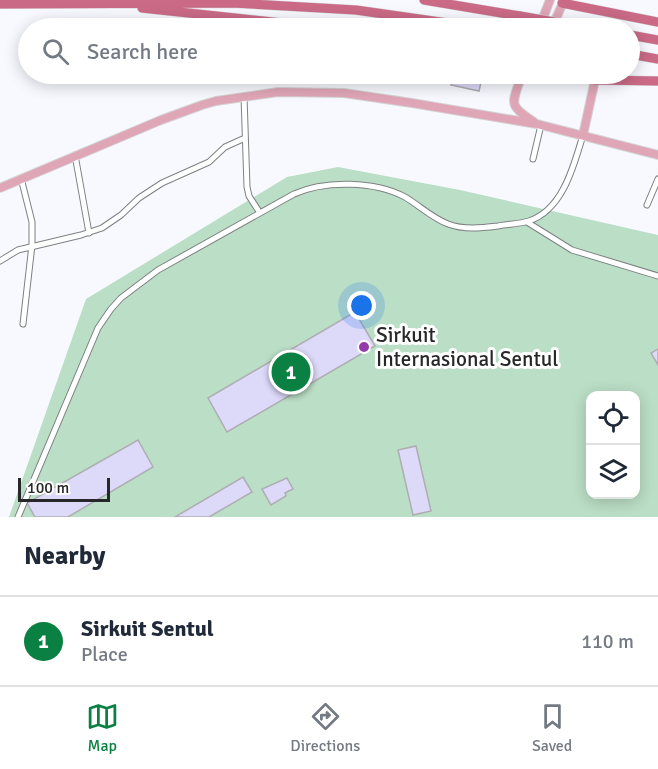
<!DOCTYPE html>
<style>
:root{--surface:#fff;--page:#f2f2f3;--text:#1f2937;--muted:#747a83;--line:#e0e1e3;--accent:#0b8043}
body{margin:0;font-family:Signika,sans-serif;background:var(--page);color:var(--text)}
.controls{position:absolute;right:18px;bottom:18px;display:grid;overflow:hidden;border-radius:12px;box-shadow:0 3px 15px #0003}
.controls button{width:54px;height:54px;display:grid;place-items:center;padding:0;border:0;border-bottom:2px solid var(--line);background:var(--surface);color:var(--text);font:30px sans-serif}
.scale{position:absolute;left:18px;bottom:15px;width:92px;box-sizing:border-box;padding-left:6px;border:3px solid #272729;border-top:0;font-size:16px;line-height:21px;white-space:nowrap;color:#272729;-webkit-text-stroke:4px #fff;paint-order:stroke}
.you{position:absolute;left:362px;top:306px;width:21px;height:21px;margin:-15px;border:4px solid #fff;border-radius:50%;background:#1a73e8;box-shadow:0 0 0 9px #1a73e833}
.badge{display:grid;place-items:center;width:39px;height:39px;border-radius:50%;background:var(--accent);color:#fff;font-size:20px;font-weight:700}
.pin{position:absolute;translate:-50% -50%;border:3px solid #fff;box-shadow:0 2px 6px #0006}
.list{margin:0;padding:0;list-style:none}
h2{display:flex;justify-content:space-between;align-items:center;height:78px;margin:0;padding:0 24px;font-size:26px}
h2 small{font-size:20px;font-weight:400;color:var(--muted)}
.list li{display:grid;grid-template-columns:39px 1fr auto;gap:18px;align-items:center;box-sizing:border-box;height:90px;padding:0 24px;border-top:2px solid var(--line)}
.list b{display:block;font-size:22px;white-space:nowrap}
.list p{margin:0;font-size:20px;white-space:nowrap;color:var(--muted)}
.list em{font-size:20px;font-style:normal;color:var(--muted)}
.icon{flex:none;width:33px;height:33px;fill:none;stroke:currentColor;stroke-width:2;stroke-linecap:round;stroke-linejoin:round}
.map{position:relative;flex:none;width:658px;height:517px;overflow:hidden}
.search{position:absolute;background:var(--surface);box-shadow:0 3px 15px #0003;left:18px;right:18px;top:18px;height:66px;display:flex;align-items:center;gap:15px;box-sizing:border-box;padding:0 21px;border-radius:33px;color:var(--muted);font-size:22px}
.sheet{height:168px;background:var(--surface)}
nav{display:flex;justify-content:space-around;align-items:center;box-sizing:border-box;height:84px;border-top:2px solid var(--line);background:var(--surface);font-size:16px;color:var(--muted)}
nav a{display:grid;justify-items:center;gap:3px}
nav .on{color:var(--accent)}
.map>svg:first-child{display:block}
.green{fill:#bbdec6;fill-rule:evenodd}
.building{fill:#ddd9f9;stroke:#aeadb1;stroke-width:1.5}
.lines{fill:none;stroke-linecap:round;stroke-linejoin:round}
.street-casing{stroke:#7f8084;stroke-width:7}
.primary-casing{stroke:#d4d4d4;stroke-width:10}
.highway-casing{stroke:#d4d4d4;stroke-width:10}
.street{stroke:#fff;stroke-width:5}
.primary{stroke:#dfa6b7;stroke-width:8}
.highway{stroke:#ca6a87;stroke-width:9}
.highway-bridge-casing{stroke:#d4d4d4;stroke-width:10;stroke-linecap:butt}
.highway-bridge{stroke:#ca6a87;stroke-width:9}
.poi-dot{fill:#933ca9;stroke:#fff;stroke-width:2}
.labels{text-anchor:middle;stroke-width:6;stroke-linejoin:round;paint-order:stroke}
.poi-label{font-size:21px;fill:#272729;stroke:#fff;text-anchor:start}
</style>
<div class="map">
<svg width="658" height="517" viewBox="0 0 658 517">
<rect width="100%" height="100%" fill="#f8f9fe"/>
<path class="green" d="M338 167 460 190 658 235V517H9L86 299 287 177ZM590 395H636V494H590Z"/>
<path class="building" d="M454 74H483L479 91 451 85Z
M355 312 375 346 227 432 208 398Z
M658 349V365L651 353Z
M138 440 153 467 68 517H35L27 503Z
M416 446 431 511 413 515 398 450Z
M243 477 252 492 209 517H175Z
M287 478 293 489 285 493 286 496 271 505 262 489Z"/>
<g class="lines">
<defs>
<path id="street" d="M244 96 247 187 249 196 260 213
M75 155 89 233
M533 159 541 125
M21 178 32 222V245L23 324
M647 205 658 179
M527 222 572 250 658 276
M0 261 18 250 81 235 102 228 121 215 139 198 162 183 209 162 225 147 245 138
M18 517 98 328 111 309 121 298 158 270 294 194C325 180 375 181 405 197 420 206 432 218 448 224 464 230 481 228 498 226 508 224 519 224 529 221 563 210 574 165 583 135"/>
<path id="primary" d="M539 28 550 0
M552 28 564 0
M522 74C513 103 506 104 534 122
M552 74 595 80 583 135
M0 188 161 120 202 105 216 101 278 92 344 93 412 103 537 124 658 155"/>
<path id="highway" d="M424 0 520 16
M562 3 658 22
M0 4 233 3 356 10 482 28
M142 8 328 28
M577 26 592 28
M630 35 658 40
M630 54 658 59
M595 80 658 81"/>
</defs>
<use href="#street" class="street-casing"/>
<use href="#primary" class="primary-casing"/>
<use href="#highway" class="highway-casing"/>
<use href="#street" class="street"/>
<use href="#primary" class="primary"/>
<use href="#highway" class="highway"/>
<defs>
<path id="highway-bridge" d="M520 16 577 26"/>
</defs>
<use href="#highway-bridge" class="highway-bridge-casing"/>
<use href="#highway-bridge" class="highway-bridge"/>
</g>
<circle class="poi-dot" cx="364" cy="347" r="6"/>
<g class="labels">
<g class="poi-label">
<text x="376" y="342">Sirkuit<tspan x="376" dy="24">Internasional Sentul</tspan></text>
</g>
</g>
</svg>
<div class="controls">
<button><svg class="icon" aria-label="locate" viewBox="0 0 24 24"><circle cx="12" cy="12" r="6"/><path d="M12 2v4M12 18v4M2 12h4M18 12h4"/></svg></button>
<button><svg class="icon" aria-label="layers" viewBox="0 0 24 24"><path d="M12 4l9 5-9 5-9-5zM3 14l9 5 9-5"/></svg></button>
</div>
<div class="scale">100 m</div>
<div class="you"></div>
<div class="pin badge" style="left:291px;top:372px">1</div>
<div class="search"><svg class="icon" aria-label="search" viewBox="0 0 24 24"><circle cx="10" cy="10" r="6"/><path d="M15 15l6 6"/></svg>Search here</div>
</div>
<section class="sheet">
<h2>Nearby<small></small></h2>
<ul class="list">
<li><span class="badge">1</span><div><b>Sirkuit Sentul</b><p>Place</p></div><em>110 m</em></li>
</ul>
</section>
<nav>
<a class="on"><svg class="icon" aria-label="map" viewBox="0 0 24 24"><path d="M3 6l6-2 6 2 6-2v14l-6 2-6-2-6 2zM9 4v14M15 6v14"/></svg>Map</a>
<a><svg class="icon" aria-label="directions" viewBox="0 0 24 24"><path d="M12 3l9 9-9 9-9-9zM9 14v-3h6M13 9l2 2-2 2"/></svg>Directions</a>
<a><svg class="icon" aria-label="saved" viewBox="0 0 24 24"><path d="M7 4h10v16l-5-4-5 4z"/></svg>Saved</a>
</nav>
